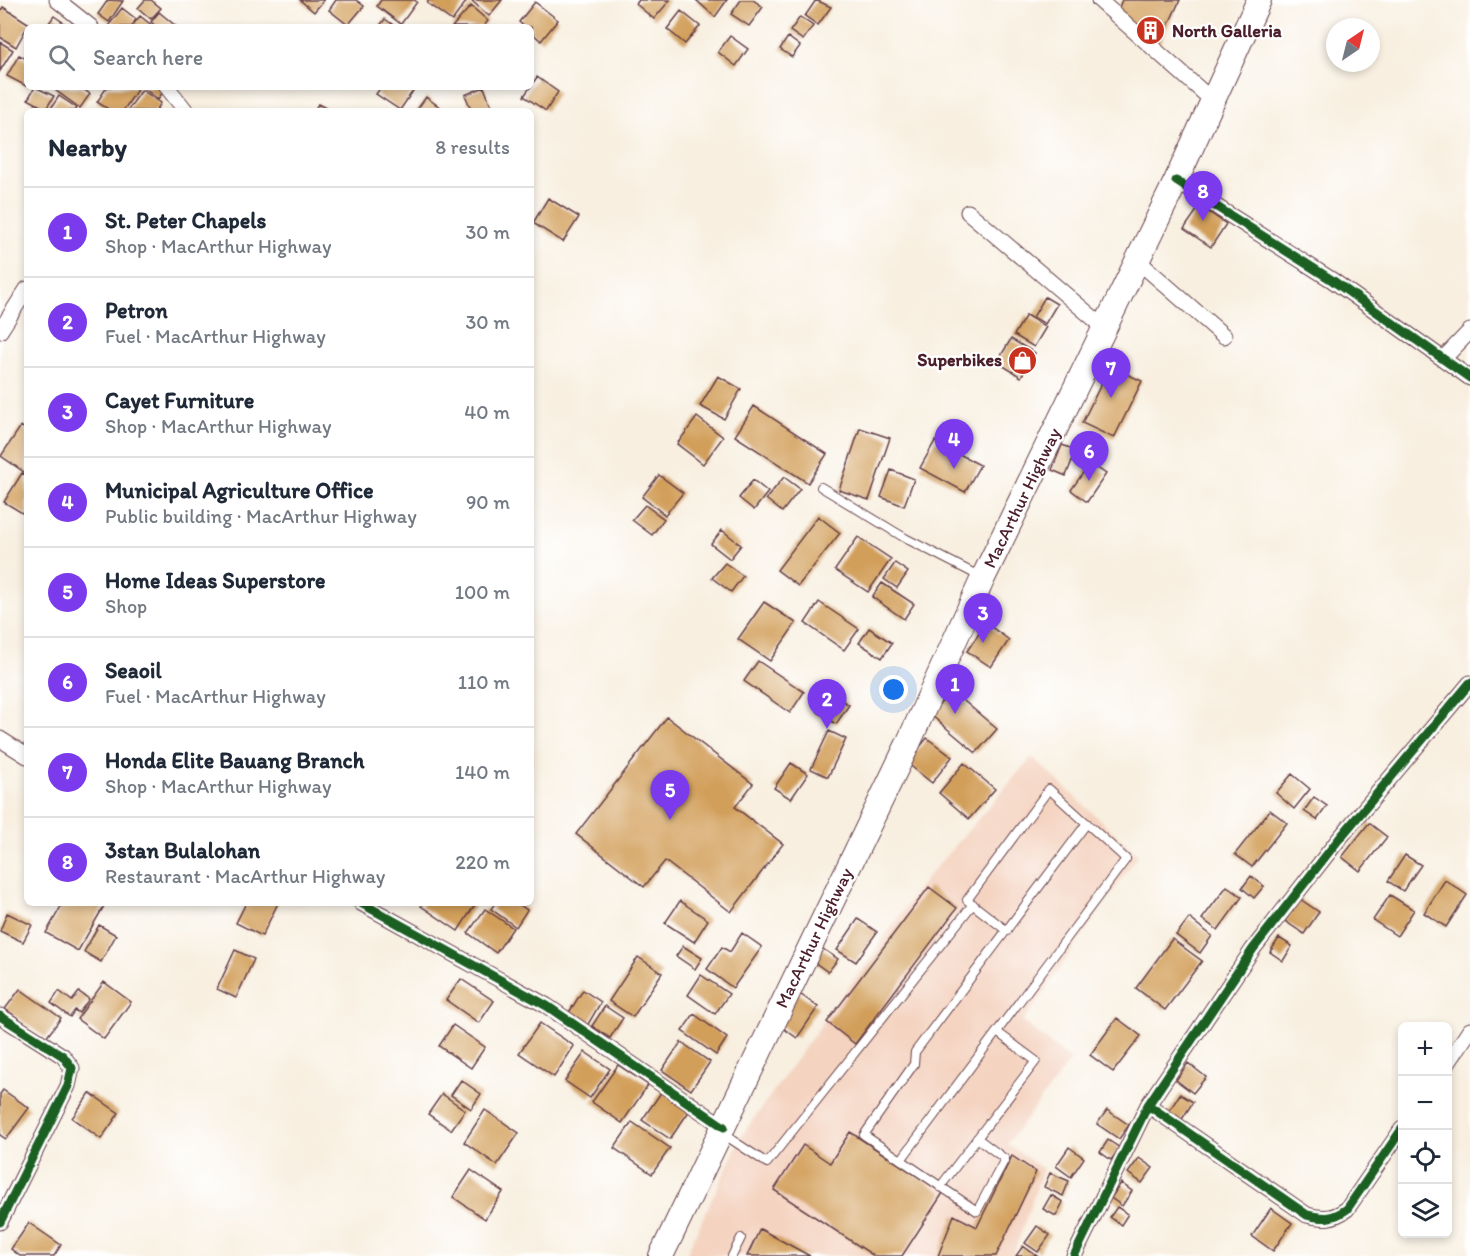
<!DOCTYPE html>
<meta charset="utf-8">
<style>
:root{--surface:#fff;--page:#f2f2f3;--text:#1f2937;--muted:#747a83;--line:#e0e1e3;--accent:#7c3aed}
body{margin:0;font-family:Itim,sans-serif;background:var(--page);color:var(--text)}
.controls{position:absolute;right:18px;bottom:18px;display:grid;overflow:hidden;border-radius:9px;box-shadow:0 3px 9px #0003}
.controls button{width:54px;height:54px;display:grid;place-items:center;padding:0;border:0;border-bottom:2px solid var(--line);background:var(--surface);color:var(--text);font:30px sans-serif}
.compass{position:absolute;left:1326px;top:18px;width:54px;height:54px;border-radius:50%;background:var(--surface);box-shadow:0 3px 9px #0003;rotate:35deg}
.you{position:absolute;left:894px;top:690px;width:21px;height:21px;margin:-15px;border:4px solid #fff;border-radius:50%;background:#1a73e8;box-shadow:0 0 0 9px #1a73e833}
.badge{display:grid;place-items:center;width:39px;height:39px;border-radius:50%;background:var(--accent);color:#fff;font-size:20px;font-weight:700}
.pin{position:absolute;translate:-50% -50px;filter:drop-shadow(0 2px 3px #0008)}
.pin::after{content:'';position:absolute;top:32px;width:21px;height:18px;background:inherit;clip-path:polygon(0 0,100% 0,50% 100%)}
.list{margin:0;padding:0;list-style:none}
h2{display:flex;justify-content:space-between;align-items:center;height:78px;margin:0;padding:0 24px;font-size:26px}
h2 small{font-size:20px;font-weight:400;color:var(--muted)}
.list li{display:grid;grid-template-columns:39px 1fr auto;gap:18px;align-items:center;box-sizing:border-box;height:90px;padding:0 24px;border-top:2px solid var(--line)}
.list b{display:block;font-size:22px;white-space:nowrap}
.list p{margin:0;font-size:20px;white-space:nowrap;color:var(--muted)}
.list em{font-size:20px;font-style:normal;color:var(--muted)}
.icon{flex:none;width:33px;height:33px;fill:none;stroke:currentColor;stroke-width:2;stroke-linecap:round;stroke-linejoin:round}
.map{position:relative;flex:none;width:1470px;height:1256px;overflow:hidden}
.search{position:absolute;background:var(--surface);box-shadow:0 3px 9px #0003;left:24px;top:24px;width:510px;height:66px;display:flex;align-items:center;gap:15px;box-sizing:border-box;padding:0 21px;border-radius:9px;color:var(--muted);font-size:22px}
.panel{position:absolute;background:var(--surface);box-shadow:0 3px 9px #0003;left:24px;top:108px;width:510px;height:798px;border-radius:9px}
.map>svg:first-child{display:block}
.built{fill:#f4d3c0}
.building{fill:#d29f5a}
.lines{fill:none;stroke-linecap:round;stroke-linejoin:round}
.service-casing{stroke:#643e46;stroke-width:10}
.minor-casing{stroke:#643e46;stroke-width:17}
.trunk-casing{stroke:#643e46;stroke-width:26}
.service{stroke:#fff;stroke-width:8}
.minor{stroke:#fff;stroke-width:15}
.trunk{stroke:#fff;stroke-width:24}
.cycleway-casing{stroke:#fff;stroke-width:13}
.cycleway{stroke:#1b5e20;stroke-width:9}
.labels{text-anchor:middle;stroke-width:4.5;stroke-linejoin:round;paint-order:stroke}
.poi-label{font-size:18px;font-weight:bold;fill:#4a1f2b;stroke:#fff;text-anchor:start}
.street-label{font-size:18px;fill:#4a1f2b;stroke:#fff}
</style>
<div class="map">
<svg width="1470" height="1256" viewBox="0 0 1470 1256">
<rect width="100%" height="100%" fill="#fff"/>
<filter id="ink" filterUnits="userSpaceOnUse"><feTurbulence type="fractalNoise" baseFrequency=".0167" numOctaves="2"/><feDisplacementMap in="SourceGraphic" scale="12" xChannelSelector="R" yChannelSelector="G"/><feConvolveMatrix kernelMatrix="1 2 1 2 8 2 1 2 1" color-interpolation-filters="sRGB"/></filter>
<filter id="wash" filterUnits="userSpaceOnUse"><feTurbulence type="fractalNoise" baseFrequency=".008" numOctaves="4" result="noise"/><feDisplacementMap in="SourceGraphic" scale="24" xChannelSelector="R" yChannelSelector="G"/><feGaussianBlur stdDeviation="1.35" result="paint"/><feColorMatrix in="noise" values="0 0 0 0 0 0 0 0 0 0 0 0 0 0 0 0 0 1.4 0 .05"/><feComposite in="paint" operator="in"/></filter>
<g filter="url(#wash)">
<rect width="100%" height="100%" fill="#f8efe0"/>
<path class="built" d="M1032 757 1138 855 1023 1022 1071 1060 1007 1144 1043 1169 1013 1256H685L742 1135 925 880Z"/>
<g id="blocks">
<path class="building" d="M108 0 123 1 109 22 98 14Z
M145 0H151L161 8 151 19 138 8Z
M300 0H324L314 12Z
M336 0H356L364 6 348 25 329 10Z
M381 0H414L417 2 401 24 377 6Z
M429 0H463L466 2 452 21 427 3Z
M471 0H502L489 16Z
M639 0H670L654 19 636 4Z
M696 0H727L715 17Z
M741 0H753L763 7 749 26 731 14Z
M816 0 831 7 818 25 805 16Z
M1122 0H1180L1157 49 1116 14Z
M535 2 558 20 541 41 531 32V27H525L519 22Z
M471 6 488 21 483 27H452Z
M3 7 31 25 27 27 16 47 0 37V12Z
M122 8 136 19 132 26 140 16 154 27H111L109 25Z
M681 11 700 26 685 44 667 29Z
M159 12 177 27H157L151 22Z
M54 16 70 27H46Z
M800 17 813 26 803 40 790 31Z
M385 19 396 27H379Z
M730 36 748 49 736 66 718 52Z
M788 37 800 46 792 57 780 49Z
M0 42 13 50 0 71Z
M19 55 27 59 26 86 7 76Z
M537 77 558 92 546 111 524 96Z
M35 87 54 96 46 109 28 99Z
M57 87H80L90 94 80 108 55 90Z
M107 87H139L123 111H111L97 102Z
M142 87H164L166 88 158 99Z
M381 87H407L413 91 400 110 376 94Z
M484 87 493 111H472L465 95Z
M142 90 161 103 156 111H127Z
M59 96 77 108 75 111H49Z
M426 97 445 111H416Z
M318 104 331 111H314Z
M548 198 579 217 563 242 533 223Z
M1200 206 1226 224 1211 247 1184 229Z
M1045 297 1057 304 1045 324 1033 317Z
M1026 315 1046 327 1034 347 1014 335Z
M1011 339 1035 353 1021 377 997 362Z
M1110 366 1142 381 1114 438 1082 423Z
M718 376 741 389 724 419 700 406Z
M754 406 827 454 808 483 735 436Z
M697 417 723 437 703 464 677 444Z
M21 426 27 431V474L1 456Z
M860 428 890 438 869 500 839 490Z
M935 441 980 465 965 492 920 468Z
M1062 445 1076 450 1066 476 1052 470Z
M1090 463 1106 474 1087 502 1071 490Z
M891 470 914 479 904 506 881 497Z
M22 473 27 476V516L4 502Z
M659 475 683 493 665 515 642 497Z
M784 477 800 489 782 512 766 499Z
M753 480 768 492 754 510 739 498Z
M645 505 664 519 652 535 632 520Z
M818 516 840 533 798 586 777 570Z
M722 530 741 545 730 559 711 544Z
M858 537 891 559 868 592 835 570Z
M725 563 743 576 731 592 712 578Z
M895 563 908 572 897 588 884 579Z
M882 583 914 604 904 619 872 597Z
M764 602 796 623 770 661 738 639Z
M819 602 859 629 844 650 805 623Z
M986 623 1009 640 991 667 967 651Z
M869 628 892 643 882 658 859 643Z
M758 661 804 692 790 713 744 681Z
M951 690 997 729 976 753 931 715Z
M831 693 849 705 836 724 818 712Z
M667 717 753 784 735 807 783 844 731 912 665 861 644 887 576 834Z
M829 731 846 739 828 777 811 769Z
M927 738 952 757 932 783 907 763Z
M791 763 808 774 791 799 774 788Z
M964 763 995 789 969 819 939 793Z
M1292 774 1310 789 1294 809 1276 793Z
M1314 797 1327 806 1317 820 1304 811Z
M1270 810 1287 823 1252 867 1235 854Z
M1369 823 1387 837 1360 871 1342 857Z
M1405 855 1421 865 1403 891 1388 881Z
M1251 876 1264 886 1254 898 1242 888Z
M1445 880 1467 895 1446 927 1424 913Z
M1227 886 1242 897 1218 930 1202 919Z
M929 887 957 908 855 1044 827 1022Z
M1390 895 1414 910 1397 936 1373 920Z
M1300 899 1319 912 1304 934 1285 921Z
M680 901 708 920 694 942 665 923Z
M63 903H99L104 906 78 951 46 933Z
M246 903H278L262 936 236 923Z
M423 903H476L458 931 421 906Z
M495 903H517L527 910 516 927 491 909Z
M485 909 513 928 496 953 468 933Z
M7 913 32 925 23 942 0 931Z
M1189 918 1212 936 1200 953 1176 935Z
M858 919 877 932 856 962 837 950Z
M99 925 116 935 101 962 84 952Z
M742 933 762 947 733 988 707 969 722 947 730 952Z
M1279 938 1292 946 1283 961 1270 952Z
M1172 939 1202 961 1165 1010 1136 988Z
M683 946 702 958 695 969 676 956Z
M823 949 838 959 828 972 814 962Z
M235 950 254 959 236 998 217 989Z
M638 957 662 973 633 1017 609 1001Z
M701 975 729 994 715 1014 688 995Z
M461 979 494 1001 479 1023 446 1000Z
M104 982 131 1002 104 1039 77 1019Z
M20 989 61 1018 46 1038 5 1009Z
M583 990 601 1002 587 1026 568 1014Z
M59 991 72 1001 79 992 89 999 79 1013 75 1010 70 1017 51 1003Z
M797 992 818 1007 797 1038 776 1023Z
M605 1006 623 1018 610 1038 592 1026Z
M694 1014 727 1038 716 1055 682 1031Z
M1117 1018 1141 1036 1113 1072 1090 1055Z
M540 1023 574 1046 554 1077 519 1053Z
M453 1025 485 1047 471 1068 439 1046Z
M681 1042 710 1062 691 1090 662 1070Z
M585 1052 610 1069 590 1098 565 1081Z
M1188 1063 1206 1077 1193 1093 1176 1080Z
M618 1065 648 1085 622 1123 592 1102Z
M461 1080 481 1094 471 1109 451 1095Z
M3 1090 29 1108 6 1139 0 1135V1094Z
M662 1091 690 1110 670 1139 642 1120Z
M90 1093 119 1113 101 1139 72 1118Z
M442 1094 465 1110 451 1130 428 1114Z
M1180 1094 1193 1102 1179 1124 1166 1116Z
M485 1110 519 1133 497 1165 464 1142Z
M1107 1110 1129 1125 1119 1139 1097 1124Z
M632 1122 670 1148 652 1174 614 1148Z
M850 1132 943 1193 902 1256H874L774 1190 803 1145 830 1163Z
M1108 1140 1120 1148 1111 1160 1100 1152Z
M1069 1147 1084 1158 1071 1177 1056 1166Z
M1012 1156 1036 1172 996 1256H938L954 1215 977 1227Z
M1139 1158 1153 1168 1142 1183 1128 1173Z
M471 1170 503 1192 485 1219 453 1197Z
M1050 1173 1069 1181 1063 1196 1044 1187Z
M1121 1183 1132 1191 1122 1206 1111 1198Z
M1051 1195 1063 1202 1056 1216 1043 1209Z
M1117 1207 1128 1214 1121 1225 1110 1217Z
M1271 1208 1292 1223 1273 1251 1252 1236Z
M29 1223 61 1245 54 1256H20L11 1249Z
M1037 1226 1050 1235 1038 1252 1025 1243Z
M760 1229 810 1256H747Z
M1023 1246 1037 1256H1016Z"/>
</g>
</g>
<g filter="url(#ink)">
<use href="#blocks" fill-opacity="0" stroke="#643e46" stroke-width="1.5"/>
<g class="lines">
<defs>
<path id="service" d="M821 487 905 538 979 576
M723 1134 767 1163 973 904
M977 1138 1005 1159 977 1211 864 1135 914 1064 915 1052 1087 823
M901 1160 1126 859 1049 789 967 900 1007 931
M940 1187 1036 1061 997 1032
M732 1256 741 1238"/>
<path id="minor" d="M57 0 91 27
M1099 0 1213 101
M167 87 186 111
M1176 181 1332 280 1470 378
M968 212 1105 328
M1138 261 1224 336
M0 331 27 289
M1445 357 1470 331
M0 739 27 756
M361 903 547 1006 724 1127
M0 1016 63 1056 72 1068 68 1086 0 1222
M1448 1063 1470 1030
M1148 1105 1307 1215C1324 1219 1333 1219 1347 1209L1402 1129
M1074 1256 1148 1105 1253 949 1339 839 1470 683"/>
<path id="trunk" d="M661 1256 907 746 983 578 1176 181 1259 0"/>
</defs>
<use href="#service" class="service-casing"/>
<use href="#minor" class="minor-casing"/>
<use href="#trunk" class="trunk-casing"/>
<use href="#service" class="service"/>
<use href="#minor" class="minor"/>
<use href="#trunk" class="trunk"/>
<defs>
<path id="cycleway" d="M1176 181 1332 280 1470 378
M361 903 547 1006 724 1127
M0 1016 63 1056 72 1068 68 1086 0 1222
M1148 1105 1307 1215C1324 1219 1333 1219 1347 1209L1402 1129
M1074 1256 1148 1105 1253 949 1339 839 1470 683"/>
</defs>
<use href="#cycleway" class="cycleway-casing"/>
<use href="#cycleway" class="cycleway"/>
</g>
</g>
<defs>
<symbol id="building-disc" viewBox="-11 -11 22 22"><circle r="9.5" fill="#c8321e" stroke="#fff"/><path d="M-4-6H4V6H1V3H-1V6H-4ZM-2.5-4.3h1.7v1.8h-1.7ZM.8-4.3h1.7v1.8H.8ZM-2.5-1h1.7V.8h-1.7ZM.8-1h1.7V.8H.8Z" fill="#fff"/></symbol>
<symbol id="shop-disc" viewBox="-11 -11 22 22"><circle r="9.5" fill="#c8321e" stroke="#fff"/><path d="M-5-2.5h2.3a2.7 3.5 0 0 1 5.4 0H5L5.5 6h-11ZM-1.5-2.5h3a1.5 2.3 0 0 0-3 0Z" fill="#fff"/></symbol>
</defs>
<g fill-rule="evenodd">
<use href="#building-disc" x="1134" y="14" width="33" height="33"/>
<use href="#shop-disc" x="1006" y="344" width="33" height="33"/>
</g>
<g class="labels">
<g class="poi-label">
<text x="1172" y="37">North Galleria</text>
<text x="1002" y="366" text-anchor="end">Superbikes</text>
</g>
<g class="street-label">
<text transform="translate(1022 498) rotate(-64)" y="6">MacArthur Highway</text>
<text transform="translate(814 938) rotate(-64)" y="6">MacArthur Highway</text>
</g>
</g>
</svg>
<div class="controls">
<button>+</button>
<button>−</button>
<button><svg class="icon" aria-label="locate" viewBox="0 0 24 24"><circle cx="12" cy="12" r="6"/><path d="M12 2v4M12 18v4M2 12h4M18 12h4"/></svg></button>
<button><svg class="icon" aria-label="layers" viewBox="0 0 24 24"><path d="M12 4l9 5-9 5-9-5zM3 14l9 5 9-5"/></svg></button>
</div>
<svg class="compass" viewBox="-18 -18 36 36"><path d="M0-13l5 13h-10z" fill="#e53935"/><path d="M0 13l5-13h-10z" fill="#747a83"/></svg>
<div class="you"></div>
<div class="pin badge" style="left:955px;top:714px">1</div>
<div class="pin badge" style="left:827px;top:729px">2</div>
<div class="pin badge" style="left:983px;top:643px">3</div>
<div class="pin badge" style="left:954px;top:469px">4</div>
<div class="pin badge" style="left:670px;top:820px">5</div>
<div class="pin badge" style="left:1089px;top:481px">6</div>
<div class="pin badge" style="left:1111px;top:398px">7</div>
<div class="pin badge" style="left:1203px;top:221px">8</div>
<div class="search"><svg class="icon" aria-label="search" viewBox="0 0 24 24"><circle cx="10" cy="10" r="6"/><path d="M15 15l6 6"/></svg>Search here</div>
<section class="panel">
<h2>Nearby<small>8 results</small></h2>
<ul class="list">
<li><span class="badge">1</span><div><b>St. Peter Chapels</b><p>Shop · MacArthur Highway</p></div><em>30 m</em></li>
<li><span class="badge">2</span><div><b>Petron</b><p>Fuel · MacArthur Highway</p></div><em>30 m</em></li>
<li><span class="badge">3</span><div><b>Cayet Furniture</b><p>Shop · MacArthur Highway</p></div><em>40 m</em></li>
<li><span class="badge">4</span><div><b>Municipal Agriculture Office</b><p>Public building · MacArthur Highway</p></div><em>90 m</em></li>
<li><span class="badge">5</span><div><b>Home Ideas Superstore</b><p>Shop</p></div><em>100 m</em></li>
<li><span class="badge">6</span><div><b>Seaoil</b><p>Fuel · MacArthur Highway</p></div><em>110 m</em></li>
<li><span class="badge">7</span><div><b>Honda Elite Bauang Branch</b><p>Shop · MacArthur Highway</p></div><em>140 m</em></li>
<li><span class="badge">8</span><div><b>3stan Bulalohan</b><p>Restaurant · MacArthur Highway</p></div><em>220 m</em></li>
</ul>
</section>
</div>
